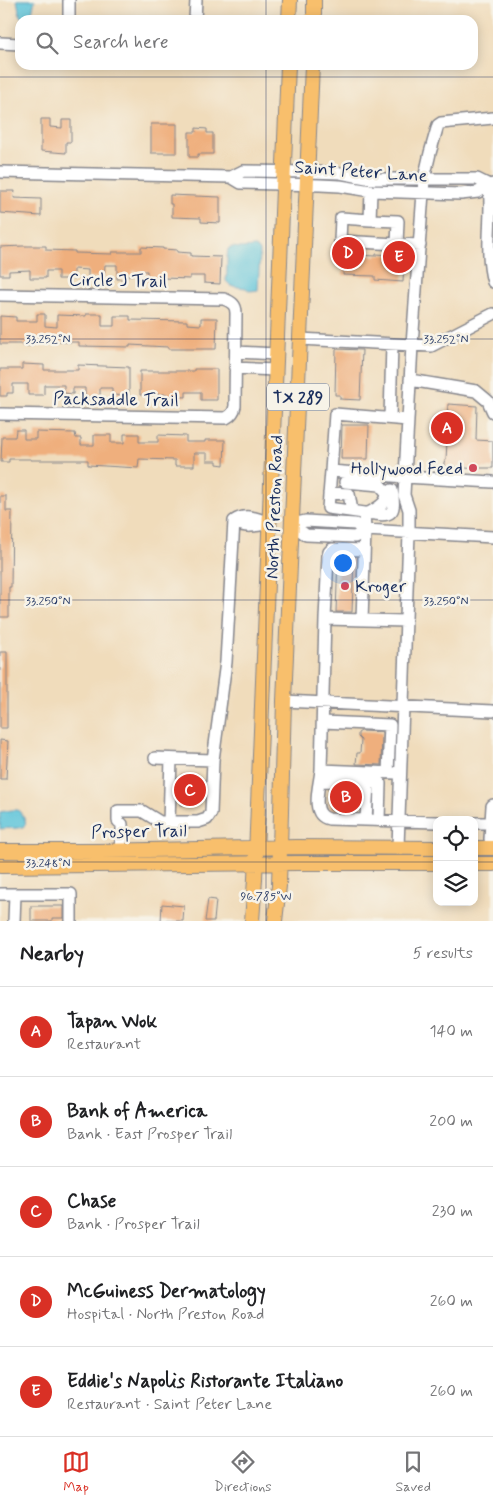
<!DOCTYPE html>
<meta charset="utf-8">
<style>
:root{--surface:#fff;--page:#f6f6f6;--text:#202124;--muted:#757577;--line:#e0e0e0;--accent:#d93025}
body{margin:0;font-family:Mynerve,sans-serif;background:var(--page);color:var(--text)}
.controls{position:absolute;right:15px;bottom:15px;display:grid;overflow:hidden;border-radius:10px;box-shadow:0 2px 12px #0003}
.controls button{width:45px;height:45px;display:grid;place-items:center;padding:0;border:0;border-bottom:1px solid var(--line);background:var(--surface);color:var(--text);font:25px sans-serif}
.you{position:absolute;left:342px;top:562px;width:18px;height:18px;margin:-12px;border:4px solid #fff;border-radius:50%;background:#1a73e8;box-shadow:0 0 0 8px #1a73e833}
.badge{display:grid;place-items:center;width:32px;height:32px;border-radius:50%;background:var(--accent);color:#fff;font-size:16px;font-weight:700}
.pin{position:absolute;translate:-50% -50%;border:2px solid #fff;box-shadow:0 1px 5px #0006}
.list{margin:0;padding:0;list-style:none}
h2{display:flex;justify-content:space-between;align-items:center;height:65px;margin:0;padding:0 20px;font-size:21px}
h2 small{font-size:16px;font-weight:400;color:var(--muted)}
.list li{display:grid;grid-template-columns:32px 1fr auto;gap:15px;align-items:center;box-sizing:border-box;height:90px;padding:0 20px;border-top:1px solid var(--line)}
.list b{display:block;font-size:19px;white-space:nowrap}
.list p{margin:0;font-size:16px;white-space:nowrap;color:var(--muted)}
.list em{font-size:16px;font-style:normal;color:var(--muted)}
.icon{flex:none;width:28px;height:28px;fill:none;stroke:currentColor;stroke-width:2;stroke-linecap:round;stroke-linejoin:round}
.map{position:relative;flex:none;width:493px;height:921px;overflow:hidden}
.search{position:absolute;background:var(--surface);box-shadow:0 2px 12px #0003;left:15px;right:15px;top:15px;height:55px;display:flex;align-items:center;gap:12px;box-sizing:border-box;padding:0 18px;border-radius:15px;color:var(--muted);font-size:19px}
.sheet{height:515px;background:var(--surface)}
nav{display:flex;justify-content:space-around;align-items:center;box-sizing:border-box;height:70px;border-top:1px solid var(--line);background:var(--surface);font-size:14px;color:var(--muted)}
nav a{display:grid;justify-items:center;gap:2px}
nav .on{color:var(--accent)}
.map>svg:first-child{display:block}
.water{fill:#5dc4da;stroke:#3c7a9c}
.building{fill:#efaf7d}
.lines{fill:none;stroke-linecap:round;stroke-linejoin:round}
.minor-casing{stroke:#86868c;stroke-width:14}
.major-casing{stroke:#86868c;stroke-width:16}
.minor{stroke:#fff;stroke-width:11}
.major{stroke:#f8bf6c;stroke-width:14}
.ticks{fill:none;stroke:#1b2f5e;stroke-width:1;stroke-opacity:0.45}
.poi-dot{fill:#d1495b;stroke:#f7f3e8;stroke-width:2}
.labels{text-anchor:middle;stroke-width:5;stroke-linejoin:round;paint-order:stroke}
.shield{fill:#f7f3e8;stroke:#5d6a87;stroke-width:1}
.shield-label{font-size:16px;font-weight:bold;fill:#1b2f5e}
.street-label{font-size:18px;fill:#1b2f5e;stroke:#f7f3e8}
.poi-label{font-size:18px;fill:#1b2f5e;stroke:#f7f3e8;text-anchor:end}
.ticks-label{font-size:12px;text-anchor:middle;fill:#1b2f5e;stroke:#f7f3e8;stroke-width:5;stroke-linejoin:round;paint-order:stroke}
</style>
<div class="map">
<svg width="493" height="921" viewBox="0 0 493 921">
<rect width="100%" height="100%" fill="#f7f3e8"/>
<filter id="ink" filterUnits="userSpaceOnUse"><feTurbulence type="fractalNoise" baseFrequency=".02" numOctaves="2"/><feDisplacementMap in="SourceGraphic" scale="10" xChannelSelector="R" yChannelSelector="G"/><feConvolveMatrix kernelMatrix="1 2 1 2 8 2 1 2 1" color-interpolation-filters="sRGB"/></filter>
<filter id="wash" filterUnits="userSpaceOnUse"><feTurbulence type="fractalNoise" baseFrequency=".0096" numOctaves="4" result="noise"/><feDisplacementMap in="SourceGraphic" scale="20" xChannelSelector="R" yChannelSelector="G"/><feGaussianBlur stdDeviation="1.12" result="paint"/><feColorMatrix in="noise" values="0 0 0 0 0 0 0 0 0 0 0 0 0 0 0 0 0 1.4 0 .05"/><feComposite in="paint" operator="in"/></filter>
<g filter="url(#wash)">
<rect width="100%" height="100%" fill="#f0dcbb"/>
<path class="water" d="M17 0H35L30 20H24L20 16Z
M232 247 240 248 255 247 260 251 258 290 250 291 246 288 231 286 226 281C228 270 226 259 228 249Z
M12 810H18C38 833 13 827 0 829V812Z"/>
<g id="blocks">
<path class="building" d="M41 119H50V127L62 128V120H71V142H66V153L41 151Z
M151 124H177V153H151Z
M196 128 207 129V133H213V154H198V157H189V132H196Z
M0 191H15L14 198 41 199V216L0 213Z
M170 195 220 197V223L201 222V218L172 217V204H170Z
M23 246H46V250L75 251V253L112 254V252H141V247L163 248V249L177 250V252L191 253V256L221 257 220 284 204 283V276H190V279L163 278V280H147V271H133V275H127V279H117V265H105L104 278 88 277V270L74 269V279H58V271H46V278H30V270L9 271V275H0V247Z
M342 249H355V255L376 256V254L391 255V253H407L406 263H404L403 282 375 280V276L343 275 344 259 342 258Z
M37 314H45V326L57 327V315L86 316V314H102V326H114V316H130V320L187 321V324L201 325V318H217L216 349H168V347L130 345V347L79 346V342H32V346H23V344H0V316L16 317V321H37Z
M336 349 362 350 360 400 340 399V395H335Z
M22 364 44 365V370H78V365L129 367V396L112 395V388H100V397H85V388H73V394L64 393V385H44V395H28V384H13V393H7V396H0V369H22Z
M194 369H217V400H201V392H186V397L167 396V394L140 395V371H194Z
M448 404 477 406 476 440 493 441V468H478V469L453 467 450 469H446L444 466V462L446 459 447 442 446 433H445V426H447Z
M342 425H369L368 459H341Z
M16 430H24V439H36V432L75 433 76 438H81V445H94V435H111V443H124V434H139V442H158V435L186 436V442H205V440H225L224 465 217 464V461H207V453H194V466H175V460L139 459 138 468 88 465V460H31V459H9V462H1L2 437H15Z
M0 496H6V511H12L11 587H9V617H0Z
M338 557 354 558 352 612H336Z
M0 652H7V728H0Z
M361 731 382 732 381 765 356 764 357 753H360L361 740 358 737V733Z
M0 740 8 741 6 779H0Z
M181 775H198L197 805H181Z
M333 789 360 790 359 803H356V810L349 809V811L330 810V791H333Z
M208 899 216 900 214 921H205Z
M162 904 184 906 183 921H161Z
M31 906H64V918H52V921H31Z"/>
</g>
</g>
<g filter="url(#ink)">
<use href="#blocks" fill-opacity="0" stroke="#86868c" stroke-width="1"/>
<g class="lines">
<defs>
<path id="minor" d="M69 20V0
M195 20 196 0
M0 43 20 44
M0 172 231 177 243 171 308 172 340 173 372 179H477L489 185
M231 177 241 183 320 185 340 186 371 191 461 194 478 192 489 185 493 184
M489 185C493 217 484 250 493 282
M371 191 370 220 398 221 397 244 420 245
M370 220 341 218 340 241 397 244
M0 295 224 299C232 302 236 305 236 313L235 406C234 412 232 415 226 418L0 414
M300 339 431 346 493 314
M236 352 276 354
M235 368 275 370
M410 380 476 391 488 401 493 412
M390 418 392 344
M408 420 335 414 331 471 405 477 493 482
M331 471 328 508 364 513 365 530 362 620
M345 482 380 485 387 493C387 504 378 507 369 513
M329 493 349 494 352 511
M366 513C389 516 397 518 392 490
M234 521C245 513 257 518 269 523
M234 521C244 529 257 526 269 523
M292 524 306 521 355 524 365 530 493 537
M292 524 306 535 355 537 365 530
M364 550 332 549 329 552 328 556 325 619 321 770C320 784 309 815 329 819L437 822
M325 619 406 621
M284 701 493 711
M323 722 390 725 388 773
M155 758 213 760
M321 770 395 773
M320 781 380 783 379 820
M493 805 492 806 490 839 493 843
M366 820 368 783
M169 822 171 759
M474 823H491
M398 847 409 533V510L404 495 412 345 424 179 430 153 438 125 441 123 493 118
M119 850 122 838V824L118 821V811H142L160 822H198L207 819 211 813 213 760 226 662 234 521
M0 894H71V921
M14 921 15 894"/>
<path id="major" d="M289 20 290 0
M314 20V0
M474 848H493
M0 851H97L297 847 437 848
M474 864H493
M0 866 298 863H437
M252 921 255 879 288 65
M275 921 279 886 284 701 312 65"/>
</defs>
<use href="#minor" class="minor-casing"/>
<use href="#major" class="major-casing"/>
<use href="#minor" class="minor"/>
<use href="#major" class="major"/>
</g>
</g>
<path class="ticks" d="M266 0V20M266 65V921M0 77H493M0 339H493M0 600H493M0 862H437M474 862H493"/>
<g class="poi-dot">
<circle cx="473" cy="468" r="5"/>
<circle cx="345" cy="586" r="5"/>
</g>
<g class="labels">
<rect class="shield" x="267" y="383.5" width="62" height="27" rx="4"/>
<g class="shield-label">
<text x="298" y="403">TX 289</text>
</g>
<g class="street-label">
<text transform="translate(361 171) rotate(4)" y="6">Saint Peter Lane</text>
<text transform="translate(118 280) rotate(1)" y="6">Circle J Trail</text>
<text transform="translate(116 399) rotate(1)" y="6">Packsaddle Trail</text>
<text transform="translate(274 507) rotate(-88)" y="6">North Preston Road</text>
<text transform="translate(139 831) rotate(-1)" y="6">Prosper Trail</text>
</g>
<g class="poi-label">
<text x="463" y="474">Hollywood Feed</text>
<text x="355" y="592" text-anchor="start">Kroger</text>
</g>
</g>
<g class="ticks-label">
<text x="48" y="343">33.252°N</text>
<text x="446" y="343">33.252°N</text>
<text x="48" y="605">33.250°N</text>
<text x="446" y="605">33.250°N</text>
<text x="48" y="867">33.248°N</text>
<text x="266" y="900">96.785°W</text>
</g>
</svg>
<div class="controls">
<button><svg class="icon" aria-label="locate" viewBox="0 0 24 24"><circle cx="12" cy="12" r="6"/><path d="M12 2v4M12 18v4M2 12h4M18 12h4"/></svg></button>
<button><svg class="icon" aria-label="layers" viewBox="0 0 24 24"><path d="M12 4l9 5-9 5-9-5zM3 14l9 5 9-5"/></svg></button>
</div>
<div class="you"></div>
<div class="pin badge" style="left:447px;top:428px">A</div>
<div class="pin badge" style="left:346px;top:797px">B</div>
<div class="pin badge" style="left:190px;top:790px">C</div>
<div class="pin badge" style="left:348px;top:253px">D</div>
<div class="pin badge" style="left:399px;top:257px">E</div>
<div class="search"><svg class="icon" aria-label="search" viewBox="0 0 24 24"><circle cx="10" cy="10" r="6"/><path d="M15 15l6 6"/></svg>Search here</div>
</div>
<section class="sheet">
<h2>Nearby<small>5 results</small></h2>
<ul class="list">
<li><span class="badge">A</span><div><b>Tapan Wok</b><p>Restaurant</p></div><em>140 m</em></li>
<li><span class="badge">B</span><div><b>Bank of America</b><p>Bank · East Prosper Trail</p></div><em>200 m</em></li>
<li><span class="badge">C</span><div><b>Chase</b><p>Bank · Prosper Trail</p></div><em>230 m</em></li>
<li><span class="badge">D</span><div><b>McGuiness Dermatology</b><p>Hospital · North Preston Road</p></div><em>260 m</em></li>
<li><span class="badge">E</span><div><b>Eddie's Napolis Ristorante Italiano</b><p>Restaurant · Saint Peter Lane</p></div><em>260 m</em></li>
</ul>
</section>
<nav>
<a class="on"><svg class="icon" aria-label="map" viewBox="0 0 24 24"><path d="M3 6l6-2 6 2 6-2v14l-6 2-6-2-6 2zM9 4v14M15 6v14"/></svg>Map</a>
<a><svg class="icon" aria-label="directions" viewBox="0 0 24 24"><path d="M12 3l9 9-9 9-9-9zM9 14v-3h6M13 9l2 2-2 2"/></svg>Directions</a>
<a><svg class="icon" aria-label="saved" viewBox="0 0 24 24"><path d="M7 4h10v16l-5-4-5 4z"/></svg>Saved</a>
</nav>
